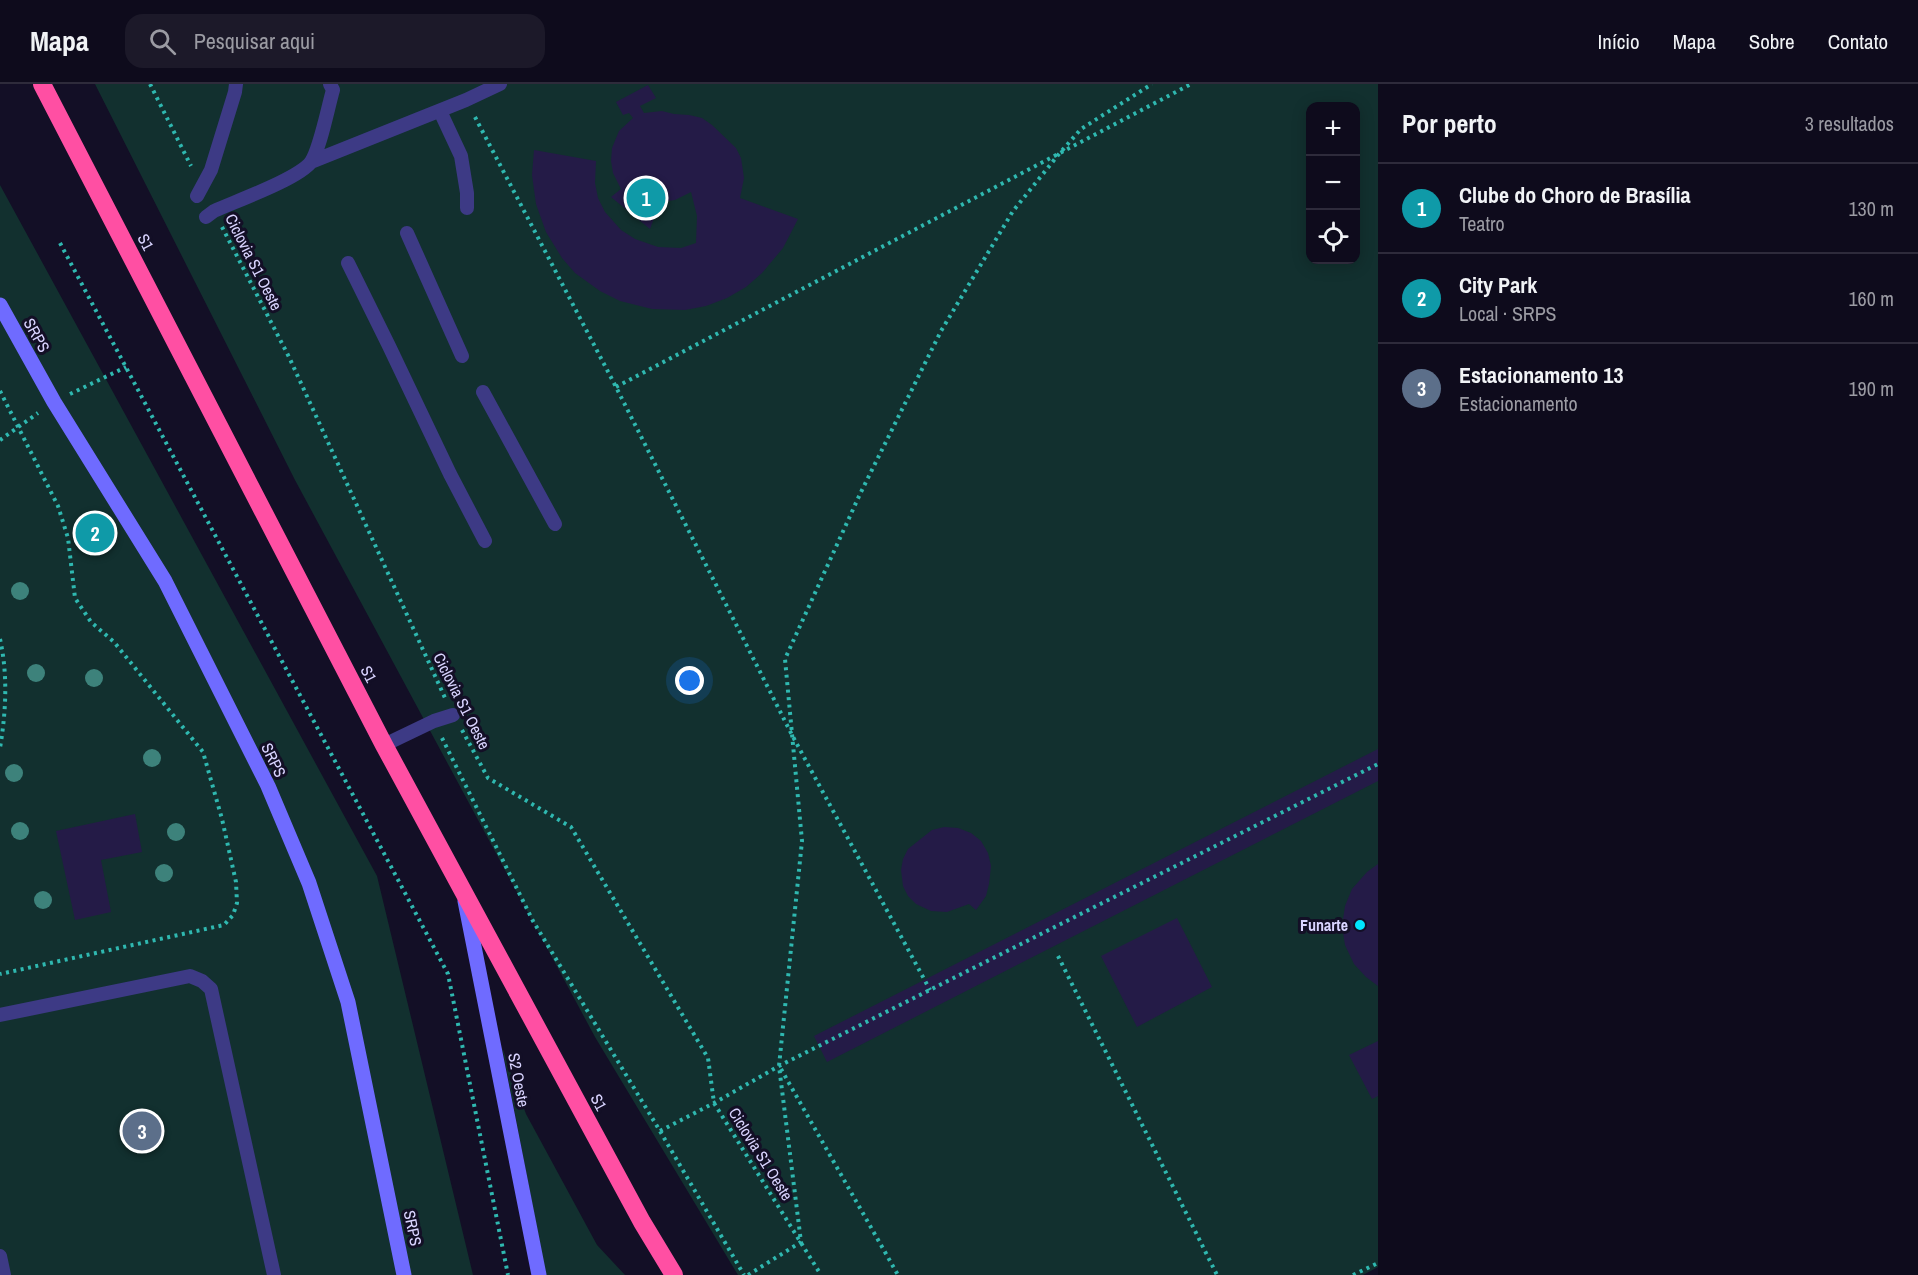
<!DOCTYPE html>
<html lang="pt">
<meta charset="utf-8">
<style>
:root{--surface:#0e0b1c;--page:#1c1929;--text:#f1f3f6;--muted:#9b9ba3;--line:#2e2b3b;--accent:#0f766e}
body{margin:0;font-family:"Archivo Narrow",sans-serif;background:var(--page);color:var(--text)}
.controls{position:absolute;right:18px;top:18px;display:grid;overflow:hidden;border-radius:12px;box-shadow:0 3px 15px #0003}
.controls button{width:54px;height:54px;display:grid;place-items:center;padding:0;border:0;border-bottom:2px solid var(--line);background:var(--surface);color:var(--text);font:30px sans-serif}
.you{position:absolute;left:690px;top:597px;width:21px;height:21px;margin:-15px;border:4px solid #fff;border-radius:50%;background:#1a73e8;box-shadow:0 0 0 9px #1a73e833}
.badge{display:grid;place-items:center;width:39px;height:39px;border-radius:50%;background:var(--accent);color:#fff;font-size:20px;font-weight:700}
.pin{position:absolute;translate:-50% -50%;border:3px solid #fff;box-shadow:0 2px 6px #0006}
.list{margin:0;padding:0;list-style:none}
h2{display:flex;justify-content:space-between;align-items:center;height:78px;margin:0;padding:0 24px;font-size:26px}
h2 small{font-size:20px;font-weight:400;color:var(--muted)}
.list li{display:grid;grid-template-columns:39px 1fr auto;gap:18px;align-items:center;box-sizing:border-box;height:90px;padding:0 24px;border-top:2px solid var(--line)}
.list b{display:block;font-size:22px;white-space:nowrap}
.list p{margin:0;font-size:20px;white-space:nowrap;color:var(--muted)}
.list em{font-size:20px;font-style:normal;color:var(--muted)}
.icon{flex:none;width:33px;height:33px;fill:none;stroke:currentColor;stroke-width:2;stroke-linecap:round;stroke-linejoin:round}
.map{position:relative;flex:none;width:1378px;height:1191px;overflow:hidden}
header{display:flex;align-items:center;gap:36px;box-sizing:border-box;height:84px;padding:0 30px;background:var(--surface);border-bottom:2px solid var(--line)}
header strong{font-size:28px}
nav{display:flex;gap:33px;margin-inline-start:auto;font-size:21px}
.search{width:420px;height:54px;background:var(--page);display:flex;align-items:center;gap:15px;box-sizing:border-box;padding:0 21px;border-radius:18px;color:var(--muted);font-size:22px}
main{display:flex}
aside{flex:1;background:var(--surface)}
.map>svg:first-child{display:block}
.green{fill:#12302f;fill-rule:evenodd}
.building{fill:#241b47}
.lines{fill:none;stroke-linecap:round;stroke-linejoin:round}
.path{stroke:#2fb8b0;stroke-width:4;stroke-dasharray:3 4.5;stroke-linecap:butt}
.lane{stroke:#3d3a85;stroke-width:14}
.secondary{stroke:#6f6bff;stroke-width:15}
.highway{stroke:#ff4fa3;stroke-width:18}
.tree{fill:#3d827b}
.poi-dot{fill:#00e5ff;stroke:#130f26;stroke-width:2}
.labels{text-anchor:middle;stroke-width:6;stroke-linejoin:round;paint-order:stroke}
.street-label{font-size:16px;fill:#d9d4ff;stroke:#130f26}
.poi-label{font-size:16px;font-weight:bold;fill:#d9d4ff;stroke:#130f26;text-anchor:end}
</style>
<header>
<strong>Mapa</strong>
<div class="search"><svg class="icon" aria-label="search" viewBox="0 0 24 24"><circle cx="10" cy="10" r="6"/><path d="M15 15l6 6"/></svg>Pesquisar aqui</div>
<nav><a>Início</a><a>Mapa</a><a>Sobre</a><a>Contato</a></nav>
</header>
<main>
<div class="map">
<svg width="1378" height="1191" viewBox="0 0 1378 1191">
<rect width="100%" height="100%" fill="#130f26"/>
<path class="green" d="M95 0H1378V1183L1363 1191H738L595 953 295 396ZM1310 22H1356V176H1310Z
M0 101 377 792 473 1191H0Z
M502 963 526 1030 597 1161 625 1191H546Z"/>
<path class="building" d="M648 1 656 14 640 22 644 29 662 27 674 30 689 31 702 34 712 41 736 64 741 74 744 94 740 114 798 135 783 164 762 189 746 203 727 214 706 222 685 226 652 225 620 217 600 207 575 189 562 174 546 148 536 120 532 91 534 66 596 77 595 99 598 114 605 128 621 146 635 155 658 163 681 164 696 159 697 132 691 108 675 116 660 118 650 145 611 113 621 105 613 89 611 77 612 64 619 47 633 34 629 29 623 31 616 18Z
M1378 665V697L827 978 814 952Z
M135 730 142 768 101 776 111 828 75 836 56 747Z
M944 743 958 744 971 749 981 757 988 769 991 782 989 800 986 812 976 826 969 820 947 828 931 827 916 820 908 812 903 802 901 786 903 775 908 765 932 746Z
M1378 780V902L1366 893 1354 880 1345 861 1342 842 1345 822 1352 805 1367 788Z
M1177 834 1212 903 1137 943 1101 872Z
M1378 957V1012L1372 1015 1349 971Z"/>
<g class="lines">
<path class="path" d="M150 0 191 82
M475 33 616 303 792 651 930 906
M222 143 289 273 446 616
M60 159 448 890 508 1191
M616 303 1191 0
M0 307 58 422 68 454 75 514 91 538 114 558 203 668 222 735 236 798 237 819 233 831 224 841 0 890
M70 310 126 283
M0 356 38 329
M0 555C8 591 6 628 0 664
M462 646 488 694 571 743 708 974 714 1019 821 1191
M442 654 533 837 660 1047 744 1191
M1058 872 1217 1191
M781 985 898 1191
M660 1047 714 1019 779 982 1378 680
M748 1191 801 1158 779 982 802 757 785 575 860 410 941 247 1013 127 1059 70 1081 45 1152 0
M1353 1191 1378 1179"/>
<path class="lane" d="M440 27 461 72 467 109V124
M311 78 466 16 500 0
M197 112 211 86 235 8 236 0
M206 133 214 127C236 117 298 95 311 78 320 65 328 23 333 6L330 0
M407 149 462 272
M348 179 389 262 450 390 485 457
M483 308 555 440
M384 661 434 637 453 631
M0 931 190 892 202 897 211 905 274 1191
M0 1172 4 1191"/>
<path class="secondary" d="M0 221 54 318 165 497 268 702 309 799 348 918 404 1191
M465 817 539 1191"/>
<path class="highway" d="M42 0 384 661 642 1138 674 1191"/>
</g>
<g class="tree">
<circle cx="20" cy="507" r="9"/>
<circle cx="36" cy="589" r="9"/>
<circle cx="94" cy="594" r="9"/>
<circle cx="152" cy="674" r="9"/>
<circle cx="14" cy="689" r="9"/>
<circle cx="20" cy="747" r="9"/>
<circle cx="176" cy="748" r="9"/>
<circle cx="164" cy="789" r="9"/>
<circle cx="43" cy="816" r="9"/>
</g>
<circle class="poi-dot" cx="1360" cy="841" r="6"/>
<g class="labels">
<g class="street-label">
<text transform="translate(146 158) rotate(63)" y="6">S1</text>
<text transform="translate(254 178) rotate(63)" y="6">Ciclovia S1 Oeste</text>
<text transform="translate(37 251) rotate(61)" y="6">SRPS</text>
<text transform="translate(369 590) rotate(63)" y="6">S1</text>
<text transform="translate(462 617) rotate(63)" y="6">Ciclovia S1 Oeste</text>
<text transform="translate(274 676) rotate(64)" y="6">SRPS</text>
<text transform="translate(519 996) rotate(79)" y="6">S2 Oeste</text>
<text transform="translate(599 1018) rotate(62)" y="6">S1</text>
<text transform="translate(761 1070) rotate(58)" y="6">Ciclovia S1 Oeste</text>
<text transform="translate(413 1144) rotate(78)" y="6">SRPS</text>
</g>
<g class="poi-label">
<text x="1348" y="847">Funarte</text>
</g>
</g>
</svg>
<div class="controls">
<button>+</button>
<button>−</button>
<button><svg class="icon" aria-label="locate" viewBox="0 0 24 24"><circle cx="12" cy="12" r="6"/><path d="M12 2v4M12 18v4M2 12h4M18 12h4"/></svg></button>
</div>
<div class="you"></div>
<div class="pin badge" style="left:646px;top:114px;background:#0f9aa8">1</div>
<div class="pin badge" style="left:95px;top:449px;background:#0f9aa8">2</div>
<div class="pin badge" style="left:142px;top:1047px;background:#5c6f8a">3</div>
</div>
<aside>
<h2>Por perto<small>3 resultados</small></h2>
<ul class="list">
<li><span class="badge" style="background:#0f9aa8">1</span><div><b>Clube do Choro de Brasília</b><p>Teatro</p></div><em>130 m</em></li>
<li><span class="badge" style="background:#0f9aa8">2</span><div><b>City Park</b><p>Local · SRPS</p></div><em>160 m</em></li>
<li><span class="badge" style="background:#5c6f8a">3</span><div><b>Estacionamento 13</b><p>Estacionamento</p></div><em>190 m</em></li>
</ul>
</aside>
</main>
